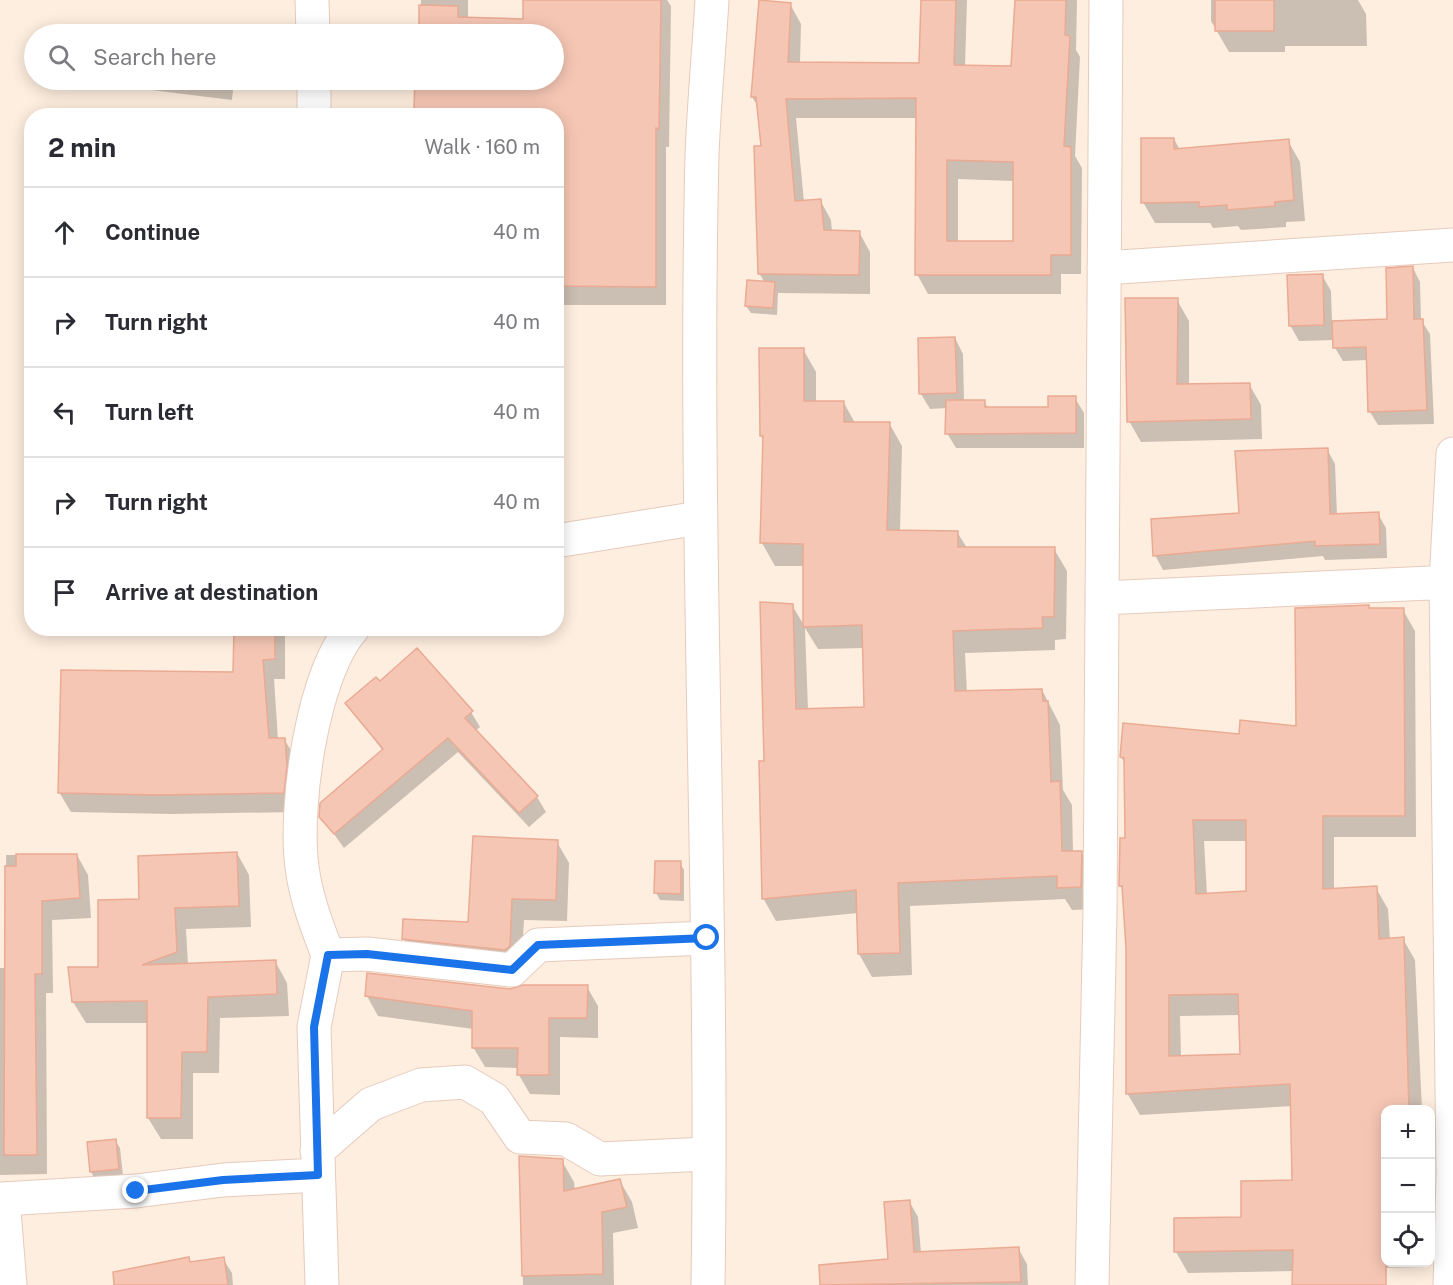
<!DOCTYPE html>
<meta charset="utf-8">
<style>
:root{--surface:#fff;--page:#f7f7f7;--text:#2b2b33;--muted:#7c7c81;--line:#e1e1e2}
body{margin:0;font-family:"Public Sans",sans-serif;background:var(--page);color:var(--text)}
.controls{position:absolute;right:18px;bottom:18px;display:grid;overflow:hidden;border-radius:12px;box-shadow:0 3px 15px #0003}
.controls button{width:54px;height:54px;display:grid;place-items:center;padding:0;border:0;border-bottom:2px solid var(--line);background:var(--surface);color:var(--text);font:30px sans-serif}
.stop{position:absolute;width:18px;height:18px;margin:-14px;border:4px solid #1a73e8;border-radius:50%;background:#fff}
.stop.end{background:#1a73e8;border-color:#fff;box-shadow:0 2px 6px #0008}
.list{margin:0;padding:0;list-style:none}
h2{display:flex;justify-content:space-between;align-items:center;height:78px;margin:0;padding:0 24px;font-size:26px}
h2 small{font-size:20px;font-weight:400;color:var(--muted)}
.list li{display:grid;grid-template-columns:39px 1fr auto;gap:18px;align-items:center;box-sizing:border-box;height:90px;padding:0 24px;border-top:2px solid var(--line)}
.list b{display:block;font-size:22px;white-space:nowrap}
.list em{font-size:20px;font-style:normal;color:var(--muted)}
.icon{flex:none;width:33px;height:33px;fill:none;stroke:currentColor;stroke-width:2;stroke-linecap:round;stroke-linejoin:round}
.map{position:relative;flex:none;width:1453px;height:1285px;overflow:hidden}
.search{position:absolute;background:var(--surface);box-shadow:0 3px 15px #0003;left:24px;top:24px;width:540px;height:66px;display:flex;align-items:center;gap:15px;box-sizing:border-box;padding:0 21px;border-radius:33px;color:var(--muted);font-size:22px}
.panel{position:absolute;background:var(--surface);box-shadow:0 3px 15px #0003;left:24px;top:108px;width:540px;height:528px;border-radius:24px}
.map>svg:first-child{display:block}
.shadow{fill:#0003;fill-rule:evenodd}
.building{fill:#f6c6b4;stroke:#eaaa93;stroke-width:1.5;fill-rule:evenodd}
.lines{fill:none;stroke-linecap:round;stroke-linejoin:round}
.street-casing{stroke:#e5cbbd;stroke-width:35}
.street{stroke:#fff;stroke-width:33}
.route{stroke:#1a73e8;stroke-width:8}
</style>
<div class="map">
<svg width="1453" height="1285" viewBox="0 0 1453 1285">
<rect width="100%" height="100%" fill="#feeedf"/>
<path class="shadow" d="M421 0H468V19L523 21 524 0H667L671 6 669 147H666V305H556V116H419L415 109 419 80H554V34H420Z
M922 0H967L965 67 1013 68 1016 0H1077L1076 50 1080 57 1075 156 1082 168 1081 274H1061V294H928L917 274 918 118H796L804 202 820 200 831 220 832 232H859L870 252V294L778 293 777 315 751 313 746 306 765 283 759 273 763 147 759 108 752 97 790 4 801 24 800 63 921 64ZM958 179 1014 181V243H958Z
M1211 0H1358L1366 14 1367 46H1285V52H1229L1211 21Z
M124 29 192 34H123Z
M122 80H234L232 100 127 87Z
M1174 139 1180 150 1288 141 1300 162 1305 221 1286 222V227L1241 230 1238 226 1213 228 1210 223H1155L1143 202Z
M1413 268 1420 282 1421 320 1430 334 1434 424 1378 425 1370 412 1368 360 1343 361 1335 348V340L1299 341 1290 325 1322 275 1331 291 1332 323 1389 320Z
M1177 300 1189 321V386L1249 384 1261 405 1262 439 1141 442 1129 421Z
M955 338 963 354 964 401H984L988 408H1050L1075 398 1084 413V448H956L947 433V408L930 409 921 394Z
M803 349 816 372V403H844L855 423H889L902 446 900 531 957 532 967 548 1054 549 1067 571 1066 639 1055 640V650L965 653 967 693 1042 690 1060 725 1063 790 1072 805 1073 853 1081 852 1094 875V909L1072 910 1065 899 910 906 912 975 872 977 859 954 858 913 776 921 763 898 766 762 792 605 805 627 804 566H775L762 543 764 441 761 436ZM805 628 818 649 864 648 866 708 808 710Z
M1327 449 1335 464 1337 515 1378 514 1386 528 1387 558 1325 560 1323 556 1163 570 1155 555 1241 514Z
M1368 606 1371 610H1403L1415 631 1416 837H1334V890L1376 888 1388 909 1390 940 1403 939 1415 960 1422 1110H1386V1262H1423V1267L1338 1269 1337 1285H1293L1294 1271 1188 1273 1176 1252 1243 1219 1294 1181 1292 1106 1140 1115 1127 1093V948L1124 892 1120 885 1126 839V765L1121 757 1297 727ZM1204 841H1247V893L1207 895ZM1240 1015 1242 1055 1181 1057 1180 1016Z
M235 628H285V679H274L278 740 284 739 296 759 294 812 170 814 71 812 59 792 235 673Z
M379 683 471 712 480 727 475 731 537 797 546 812 529 827 458 752 344 848 321 816 383 751 347 703Z
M557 842 569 863 567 921 524 920 521 968 416 960 404 939 469 923Z
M237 853 249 875 251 927 186 929 188 965 275 961 287 983 289 1016 220 1018 219 1073H193V1139H161L148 1118V1023H86L73 1002 100 968 141 901Z
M6 855H77L88 875 91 918 52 920 53 993H46L47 1174 0 1175V968H7Z
M680 863 684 870V901L660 900 656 893Z
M587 987 598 1006V1038L560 1037V1095L530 1094 519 1075V1068L485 1067 473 1047V1029L378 1016 367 996Z
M115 1140 120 1148 123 1176 95 1179 91 1172 88 1144Z
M521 1157 562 1161 574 1182 575 1191 620 1181 632 1202 638 1228 613 1233 614 1285H523Z
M909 1201 918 1217 921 1253 1018 1248 1027 1264 1028 1285H851L849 1264 890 1261Z
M223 1259 232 1273 233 1285H157L191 1264Z"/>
<path class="building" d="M523 0H661L659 129 656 128V287L556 286V116H522V112L414 109 415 80H554V34H419V5L458 6V17L523 19Z
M759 0 791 3 788 62 919 63 921 0H956L954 65 1011 66 1015 0H1066L1065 35 1070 36 1064 146 1071 147V255H1051V275H915L916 98 786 99 795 201 821 199 824 230 860 231 859 275 758 274 754 146H761L756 97H751ZM947 160 1013 162V241H947Z
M1215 0H1274V31H1215Z
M123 27 211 34H122Z
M180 80H224V85Z
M1141 138H1174V149L1289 139 1294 200 1275 202V206L1227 210V205L1199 207V202L1141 203Z
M1413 266 1414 319H1423L1427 410 1368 412 1366 347 1333 348 1332 321 1387 319 1386 268Z
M1323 274 1324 325 1289 326 1287 275Z
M747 280 775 282 773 308 745 306Z
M1125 298H1178L1177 384 1250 383 1251 419 1127 422Z
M955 337 957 393 919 394 918 338Z
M759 348H804V401H844V422H890L887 530 958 531V547H1055L1054 617H1042L1043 628 953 631 955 691 1042 689 1043 701H1048L1051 782 1060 781 1062 851H1082L1081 887 1057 888V876L898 883 900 953 858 954 856 890 762 899 759 761H764L760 602 793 604 796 709 864 707 862 625 803 627V544L760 543 763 436H760Z
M1048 396H1076V433L945 434 946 400H985V407H1048Z
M1328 448 1330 514 1379 512 1380 544 1315 546V541L1153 556 1151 519 1239 513 1235 451Z
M1369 605V608H1404L1405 816H1323V889L1377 886 1379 939 1404 937 1409 1110H1386V1285H1292L1293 1250 1174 1252V1218L1241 1217V1181L1292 1180 1290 1084 1126 1094V948L1122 886H1119L1120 838H1125L1124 758 1120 757 1123 723 1239 734 1240 720 1296 726 1295 608ZM1193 820H1246V891L1196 894ZM1238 994 1240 1054 1169 1056V995Z
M234 628H275V659L263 660 269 738H285L287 766 284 793 158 795 58 793 61 670 233 672Z
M417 648 473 711 465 718 538 796 519 813 448 738 334 834 319 817 320 803 383 749 345 703 376 677 380 681Z
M473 836 558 840 556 900 512 899 510 946 505 950 402 939 403 919 468 922Z
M237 852 239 906 175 908 177 952 142 965 276 960 277 994 208 997 207 1052H182L181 1118H147V1001L72 1002 68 967H98V900L139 899 138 856Z
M16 854H77L80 898 42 901V974H35L37 1155H4L5 866H16Z
M655 861H681V894L654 893Z
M367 973 510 989 523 985H588L587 1018H549V1075H517L518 1048H472V1011L365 996Z
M116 1139 119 1169 90 1172 87 1142Z
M519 1156 563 1159 564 1191 620 1179 627 1207 602 1212 603 1274 522 1276Z
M910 1200 914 1252 1019 1247 1021 1282 820 1285 819 1265 888 1259 884 1202Z
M189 1257 190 1262 224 1257 228 1285H114L113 1272Z"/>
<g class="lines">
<defs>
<path id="street" d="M312 0 313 34
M314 116V80
M1104 268 1453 245
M1453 454 1446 582 1453 1170
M556 541 699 518
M1102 598 1453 582
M353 628C312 674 294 807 302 867 306 899 317 926 328 955L367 954 512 970 538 945 707 938
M317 1151 371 1104 421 1085 465 1082 494 1099 520 1137 566 1139 600 1159 707 1154
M10 1285 3 1199 136 1191 223 1180 318 1175
M322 1285 314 1027 328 955
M708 1285C714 908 693 532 702 155 704 103 709 51 712 0
M1092 1285 1100 912 1106 0
M1450 1285 1453 1176"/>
</defs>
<use href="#street" class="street-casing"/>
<use href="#street" class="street"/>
</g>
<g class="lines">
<path class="route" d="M136 1191 223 1180 318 1175 314 1027 328 955 367 954 512 970 538 945 707 938"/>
</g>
</svg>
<div class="controls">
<button>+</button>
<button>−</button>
<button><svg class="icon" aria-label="locate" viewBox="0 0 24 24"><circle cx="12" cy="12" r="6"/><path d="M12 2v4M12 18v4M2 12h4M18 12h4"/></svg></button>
</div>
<div class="stop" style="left:707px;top:938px"></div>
<div class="stop end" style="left:136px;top:1191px"></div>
<div class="search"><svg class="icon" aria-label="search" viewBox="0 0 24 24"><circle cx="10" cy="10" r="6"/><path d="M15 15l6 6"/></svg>Search here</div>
<section class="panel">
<h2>2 min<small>Walk · 160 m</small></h2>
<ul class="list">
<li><svg class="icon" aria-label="ahead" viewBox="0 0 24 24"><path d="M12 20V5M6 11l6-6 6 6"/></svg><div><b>Continue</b></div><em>40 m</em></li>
<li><svg class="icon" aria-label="right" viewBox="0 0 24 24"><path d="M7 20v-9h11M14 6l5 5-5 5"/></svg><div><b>Turn right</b></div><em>40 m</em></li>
<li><svg class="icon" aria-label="left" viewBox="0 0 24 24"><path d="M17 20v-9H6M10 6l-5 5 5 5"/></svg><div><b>Turn left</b></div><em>40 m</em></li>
<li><svg class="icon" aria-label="right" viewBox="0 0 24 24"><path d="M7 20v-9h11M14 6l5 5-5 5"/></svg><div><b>Turn right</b></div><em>40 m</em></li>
<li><svg class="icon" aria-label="arrive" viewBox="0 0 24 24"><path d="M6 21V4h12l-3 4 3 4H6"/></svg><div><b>Arrive at destination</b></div></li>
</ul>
</section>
</div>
